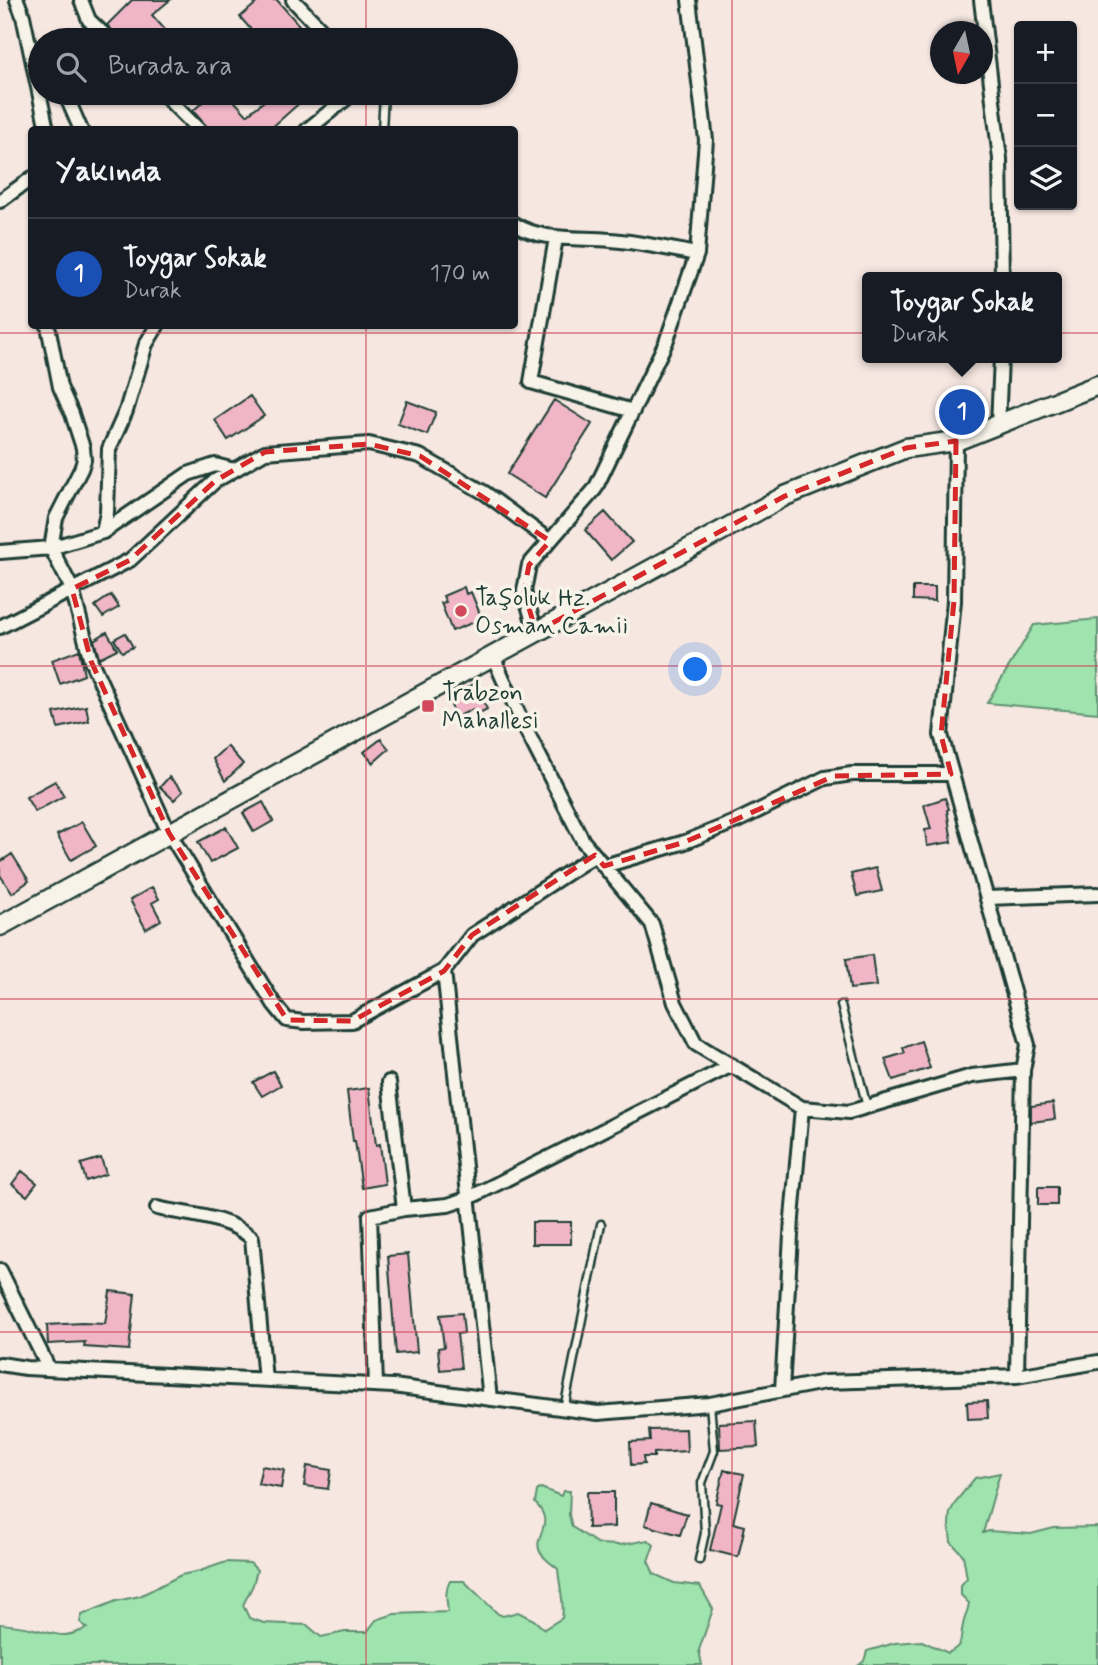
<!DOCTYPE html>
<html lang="tr">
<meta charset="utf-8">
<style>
:root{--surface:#171b24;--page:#242831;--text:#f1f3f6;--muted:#9ea1a6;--line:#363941;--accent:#0b8043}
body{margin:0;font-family:Mynerve,sans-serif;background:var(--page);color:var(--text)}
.controls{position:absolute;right:21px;top:21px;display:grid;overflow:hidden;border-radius:7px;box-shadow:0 2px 5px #0004}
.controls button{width:63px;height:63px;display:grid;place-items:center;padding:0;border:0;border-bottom:2px solid var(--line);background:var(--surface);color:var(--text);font:35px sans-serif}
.compass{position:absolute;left:930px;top:21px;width:63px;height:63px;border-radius:50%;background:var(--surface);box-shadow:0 2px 5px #0004;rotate:189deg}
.you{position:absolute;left:696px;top:670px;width:24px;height:24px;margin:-18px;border:5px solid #fff;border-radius:50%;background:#1a73e8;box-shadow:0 0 0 10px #1a73e833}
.badge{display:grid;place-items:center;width:46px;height:46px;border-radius:50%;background:var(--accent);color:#fff;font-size:23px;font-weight:700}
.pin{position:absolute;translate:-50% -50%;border:4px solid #fff;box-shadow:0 2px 7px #0006}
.popup{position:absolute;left:862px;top:272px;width:200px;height:91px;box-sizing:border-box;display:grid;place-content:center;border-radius:7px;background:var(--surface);filter:drop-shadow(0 2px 5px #0005);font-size:23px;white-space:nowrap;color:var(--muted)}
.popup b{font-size:26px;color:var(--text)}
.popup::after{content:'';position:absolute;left:50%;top:100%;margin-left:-14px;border:14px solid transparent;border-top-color:var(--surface)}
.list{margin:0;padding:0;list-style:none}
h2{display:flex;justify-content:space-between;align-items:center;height:91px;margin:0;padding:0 28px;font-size:30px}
h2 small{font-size:23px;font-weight:400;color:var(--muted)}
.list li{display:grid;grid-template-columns:46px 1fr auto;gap:21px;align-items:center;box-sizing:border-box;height:112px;padding:0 28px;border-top:2px solid var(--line)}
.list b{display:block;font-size:26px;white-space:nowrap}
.list p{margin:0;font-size:23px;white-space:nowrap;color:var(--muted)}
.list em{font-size:23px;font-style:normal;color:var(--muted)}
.icon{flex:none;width:38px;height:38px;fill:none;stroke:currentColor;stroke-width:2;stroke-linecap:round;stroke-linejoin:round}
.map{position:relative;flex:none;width:1098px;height:1665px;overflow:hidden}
.search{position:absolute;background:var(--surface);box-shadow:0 2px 5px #0004;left:28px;top:28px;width:490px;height:77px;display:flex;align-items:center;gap:18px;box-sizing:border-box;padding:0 24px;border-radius:38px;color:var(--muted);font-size:26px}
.panel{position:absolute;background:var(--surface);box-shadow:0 2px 5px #0004;left:28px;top:126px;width:490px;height:203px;border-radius:7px}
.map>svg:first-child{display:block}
.green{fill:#9fe3ae;stroke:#5f9071;stroke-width:2}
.building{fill:#f0b6c7;stroke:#1f3d34;stroke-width:2}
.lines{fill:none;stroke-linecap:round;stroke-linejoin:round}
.lane-casing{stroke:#1f3d34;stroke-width:11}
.street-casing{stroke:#1f3d34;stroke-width:18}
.secondary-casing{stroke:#1f3d34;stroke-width:23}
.lane{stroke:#f7f3e8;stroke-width:6}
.street{stroke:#f7f3e8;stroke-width:12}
.secondary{stroke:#f7f3e8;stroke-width:18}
.marked{fill:none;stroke:#d62828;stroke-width:5;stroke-dasharray:14 9;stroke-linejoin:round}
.grid{fill:none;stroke:#d1495b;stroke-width:2;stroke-opacity:0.55}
.poi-dot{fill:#d1495b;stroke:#f7f3e8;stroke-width:2.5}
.labels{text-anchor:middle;stroke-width:7;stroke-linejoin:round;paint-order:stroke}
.poi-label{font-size:24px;fill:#1f3d34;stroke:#f7f3e8;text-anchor:start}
</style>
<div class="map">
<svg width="1098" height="1665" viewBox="0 0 1098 1665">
<rect width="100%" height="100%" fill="#f6e7e1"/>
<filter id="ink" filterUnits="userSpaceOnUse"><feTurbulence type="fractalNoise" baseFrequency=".0143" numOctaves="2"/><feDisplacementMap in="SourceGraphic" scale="14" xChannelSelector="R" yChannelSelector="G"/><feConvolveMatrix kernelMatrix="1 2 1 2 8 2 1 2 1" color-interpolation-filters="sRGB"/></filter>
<g filter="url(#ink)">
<path class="green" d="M1098 619V713L987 703 1034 625Z
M1000 1473 983 1533 989 1531 1031 1534 1054 1528 1098 1527V1665H859L864 1661 867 1651 895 1643 922 1641 948 1653C965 1644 959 1641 963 1625 964 1618 968 1611 969 1603L961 1595V1585L967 1578 963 1555 951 1542 949 1524 950 1512 957 1500 975 1478Z
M541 1488 561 1496 563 1491H570L569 1515 572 1527 598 1544 620 1545 648 1540 654 1545 648 1561 654 1574 674 1583 700 1586 713 1609 699 1650 702 1665H0V1624C11 1625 23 1626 34 1629 57 1634 63 1640 87 1628L80 1622 82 1615 116 1601 140 1596 181 1575 200 1571 226 1562 250 1563 257 1570 253 1585 243 1605 249 1618 264 1623 307 1625 321 1637 345 1632H367L376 1620 394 1614 448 1612C447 1601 444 1591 450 1581H464L498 1614 503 1616 518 1612 534 1620 544 1629 562 1618C565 1605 559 1584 558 1569 552 1564 543 1558 540 1552 532 1535 557 1524 535 1503L537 1491Z"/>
<path class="building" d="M132 0H170L152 15 174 40H119L116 34 107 25Z
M260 0H277L312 40H260L240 17Z
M212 93H227L247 115 274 93H299L304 99 269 130H210L193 111Z
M250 396 264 416 228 440 215 420Z
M554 400 592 424 545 498 507 474Z
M407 401 436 412 427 435 398 424Z
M605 512 632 542 611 560 585 530Z
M464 587 466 594 471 592 482 619 452 631 441 603 446 602 443 596Z
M913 587H935V601L913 600Z
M111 595 119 607 103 617 95 606Z
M107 632 117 649 99 658 94 640Z
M125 633 133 647 122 652 114 639Z
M79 650 84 675 60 684 52 660Z
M474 684 487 709 476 715 473 709 457 717 447 698Z
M86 706 89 721 58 728 54 713Z
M381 739 389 749 373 763 364 752Z
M227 746 243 764 225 781 213 759Z
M169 777 183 791 174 800 160 787Z
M55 781 64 796 35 812 26 797Z
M945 798 949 809 947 810 952 842 927 846 925 830 931 829 924 805Z
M263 802 273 821 254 832 243 813Z
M82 822 96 846 71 860 57 835Z
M226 827 238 848 210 863 198 842Z
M12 854 29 881 12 893 0 875V862Z
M876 868 882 891 857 896 851 874Z
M152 887 159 899 152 903 161 920 146 929 130 900Z
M872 955 876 986 850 989 846 959Z
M921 1041 930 1068 893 1080 885 1059 905 1053 903 1048Z
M273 1071 281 1085 262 1096 253 1082Z
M369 1088 376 1145 380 1144 385 1184 362 1188 355 1141H353L347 1091Z
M1053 1103 1055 1119 1031 1122V1106Z
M101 1158 106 1174 86 1181 81 1164Z
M22 1171 37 1183 27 1196 12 1184Z
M1038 1187H1057V1205H1038Z
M532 1222H571V1244H532Z
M408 1254 417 1352 396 1354 388 1256Z
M110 1291 135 1294 129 1350 84 1347 85 1342 48 1344 47 1325 82 1323 105 1324Z
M462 1313 464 1333 457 1334 461 1368 440 1370 438 1348 444 1347 440 1315Z
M987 1401 988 1418 968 1419 967 1402Z
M756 1421 758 1447 720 1449 719 1423Z
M686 1429 687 1451 654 1453V1457H643L644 1464 631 1465 630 1442 650 1441 649 1430Z
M262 1466 284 1470 281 1488 258 1484Z
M307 1466 331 1470 328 1489 304 1486Z
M724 1470 744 1474 733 1523 745 1526 738 1557 710 1550 721 1504 716 1503Z
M587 1492H614V1527L588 1528Z
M651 1503 687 1514 680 1535 645 1525Z"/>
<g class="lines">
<defs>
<path id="lane" d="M382 130 384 93
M841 1005 867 1107
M564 1409 601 1224
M699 1560 705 1533 702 1483 714 1451 710 1404"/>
<path id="street" d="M17 0 23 16 47 130
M81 0 89 20 110 40
M293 0 331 40
M981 0 1000 159 1002 277
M65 93 81 130
M162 93 199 130
M307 130 353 93
M0 201 32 178
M514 224C543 242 578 237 611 240 639 242 669 249 697 254
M556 238 531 382 633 411
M48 326 60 387 72 414 83 448 84 460 81 469 56 518 51 548 72 589 91 661 169 833 274 1004 287 1020 304 1022 352 1021 444 971 472 935 595 855
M998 425 1001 358
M956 441 954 601 941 735 1028 1045 1023 1070 1017 1376
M103 532 107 512 109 449 126 411 146 344 157 326
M0 552 51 548 103 532 188 474 215 465 234 470
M0 627 130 560 215 481 265 452 369 444 420 456 485 493 550 541
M536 632 524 591 529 565 595 489 666 342 697 254 706 140 689 0
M493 656 523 724 583 841 652 924 675 1003 696 1044 802 1108 849 1112 972 1076 1023 1070
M604 866 685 842 737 821 825 778 852 774H951
M988 898 1098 894
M444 971 490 1399
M157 1208C188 1215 227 1216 252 1238L265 1380
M404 1209 448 1205 469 1198 732 1065
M0 1270 49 1369
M0 1364 26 1368 393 1386 598 1413 710 1404 825 1382 1017 1376 1098 1362
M376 1385 370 1216 404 1209 389 1082
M782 1390 792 1218 802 1108"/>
<path id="secondary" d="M0 926 785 496 906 448 956 441 1098 385"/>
</defs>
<use href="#lane" class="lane-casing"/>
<use href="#street" class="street-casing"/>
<use href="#secondary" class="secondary-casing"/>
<use href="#lane" class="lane"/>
<use href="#street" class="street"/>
<use href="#secondary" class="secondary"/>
</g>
</g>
<path class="marked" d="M956 441 954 601 941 735 951 774 834 776 685 842 604 866 595 855 472 935 444 971 352 1021 287 1020 169 833 91 661 72 589 130 560 215 481 265 452 369 444 420 456 550 541 529 565 524 591 536 632 785 496 906 448Z"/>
<path class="grid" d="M366 0V40M732 0V1665M366 93V130M366 326V1665M0 333H1098M0 666H1098M0 999H1098M0 1332H1098"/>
<g class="poi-dot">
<circle cx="461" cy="611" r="7"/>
<rect x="421" y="699" width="14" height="14" rx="3.5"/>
</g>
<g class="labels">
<g class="poi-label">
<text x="475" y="605">Taşoluk Hz.<tspan x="475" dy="28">Osman Camii</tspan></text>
<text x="442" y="700">Trabzon<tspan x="442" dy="28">Mahallesi</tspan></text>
</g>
</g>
</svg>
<div class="controls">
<button>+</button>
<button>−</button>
<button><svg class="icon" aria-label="layers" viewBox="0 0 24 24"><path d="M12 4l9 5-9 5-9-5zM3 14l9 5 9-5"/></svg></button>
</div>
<svg class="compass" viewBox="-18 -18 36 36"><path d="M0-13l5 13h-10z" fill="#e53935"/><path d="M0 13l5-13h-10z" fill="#9ea1a6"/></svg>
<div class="you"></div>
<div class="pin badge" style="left:962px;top:412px;background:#1a4fb4">1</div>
<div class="popup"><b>Toygar Sokak</b>Durak</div>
<div class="search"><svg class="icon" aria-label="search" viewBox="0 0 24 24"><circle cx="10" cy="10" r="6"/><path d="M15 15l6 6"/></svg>Burada ara</div>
<section class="panel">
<h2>Yakında<small></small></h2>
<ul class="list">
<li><span class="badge" style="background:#1a4fb4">1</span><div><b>Toygar Sokak</b><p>Durak</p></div><em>170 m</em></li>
</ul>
</section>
</div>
